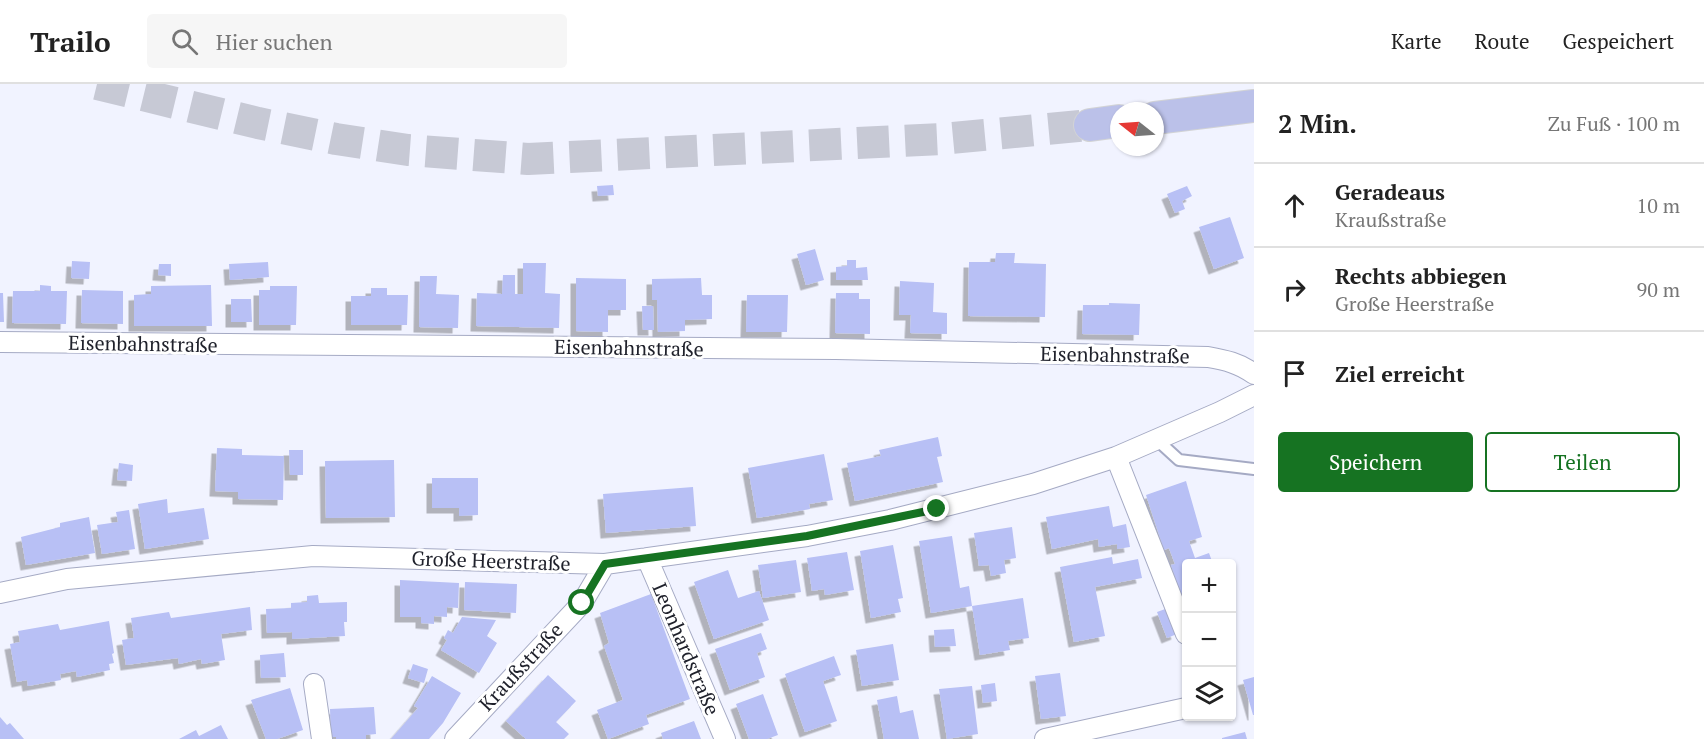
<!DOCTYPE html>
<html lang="de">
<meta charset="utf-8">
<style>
:root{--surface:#fff;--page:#f6f6f6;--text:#222;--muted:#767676;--line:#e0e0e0;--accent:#167322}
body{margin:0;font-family:"PT Serif",serif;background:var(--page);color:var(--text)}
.controls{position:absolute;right:18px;bottom:18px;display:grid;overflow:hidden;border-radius:6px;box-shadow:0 2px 4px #0004}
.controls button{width:54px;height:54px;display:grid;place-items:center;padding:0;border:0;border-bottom:2px solid var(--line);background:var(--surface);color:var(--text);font:30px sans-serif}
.compass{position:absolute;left:1110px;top:18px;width:54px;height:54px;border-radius:50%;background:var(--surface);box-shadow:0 2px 4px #0004;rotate:287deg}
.stop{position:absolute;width:18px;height:18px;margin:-14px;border:4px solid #167322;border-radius:50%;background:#fff}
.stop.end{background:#167322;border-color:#fff;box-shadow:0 2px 6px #0008}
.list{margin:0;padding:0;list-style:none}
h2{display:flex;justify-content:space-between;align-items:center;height:78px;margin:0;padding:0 24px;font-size:26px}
h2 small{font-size:20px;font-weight:400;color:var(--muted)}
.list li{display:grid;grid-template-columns:39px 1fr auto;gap:18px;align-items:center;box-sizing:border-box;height:84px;padding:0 24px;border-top:2px solid var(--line)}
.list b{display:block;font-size:22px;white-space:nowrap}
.list p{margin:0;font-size:20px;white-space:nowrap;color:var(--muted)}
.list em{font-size:20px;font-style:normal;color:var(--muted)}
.actions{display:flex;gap:12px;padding:18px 24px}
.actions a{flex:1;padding:14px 0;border:2px solid var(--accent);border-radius:6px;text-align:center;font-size:21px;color:var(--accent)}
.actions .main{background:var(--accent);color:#fff}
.icon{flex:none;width:33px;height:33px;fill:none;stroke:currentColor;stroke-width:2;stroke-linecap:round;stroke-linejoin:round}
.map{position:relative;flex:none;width:1254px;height:655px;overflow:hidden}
header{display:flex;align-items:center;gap:36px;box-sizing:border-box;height:84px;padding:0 30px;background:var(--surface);border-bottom:2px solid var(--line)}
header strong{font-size:28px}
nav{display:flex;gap:33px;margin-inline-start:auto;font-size:21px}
.search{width:420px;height:54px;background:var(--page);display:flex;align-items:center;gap:15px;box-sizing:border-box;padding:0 21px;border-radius:6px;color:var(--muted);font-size:22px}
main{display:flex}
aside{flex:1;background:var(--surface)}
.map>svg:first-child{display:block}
.building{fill:#b8c0f5;filter:url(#shadow)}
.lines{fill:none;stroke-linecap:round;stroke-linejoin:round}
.primary-tunnel{stroke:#c7c9d5;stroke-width:32;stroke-dasharray:32 16;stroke-linecap:butt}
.lane-casing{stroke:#a5aac4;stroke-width:14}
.street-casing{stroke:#a5aac4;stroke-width:22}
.primary-casing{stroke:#d2d3d5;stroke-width:34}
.lane{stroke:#fff;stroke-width:10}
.street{stroke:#fff;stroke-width:20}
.primary{stroke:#bbc1e9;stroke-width:32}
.route{stroke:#167322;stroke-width:8}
.labels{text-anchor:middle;stroke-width:6;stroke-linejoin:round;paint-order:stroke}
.street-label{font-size:20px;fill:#1f212b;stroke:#fff}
</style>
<header>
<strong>Trailo</strong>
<div class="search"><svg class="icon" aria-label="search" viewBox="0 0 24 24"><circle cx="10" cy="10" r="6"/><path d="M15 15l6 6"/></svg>Hier suchen</div>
<nav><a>Karte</a><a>Route</a><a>Gespeichert</a></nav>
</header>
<main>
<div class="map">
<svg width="1254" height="655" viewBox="0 0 1254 655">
<defs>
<filter id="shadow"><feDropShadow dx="-5.5" dy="5.5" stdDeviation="0" flood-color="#0004"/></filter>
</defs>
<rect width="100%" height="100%" fill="#f1f3ff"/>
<path class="building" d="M613 101 614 111 598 112 597 102Z
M1187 102 1192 112 1182 117 1185 125 1175 129 1167 110Z
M1230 133 1244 174 1214 185 1199 143Z
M815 165 824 196 806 201 797 170Z
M996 169H1015L1014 179 1046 180 1045 233 968 232 969 178H995Z
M847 176H856V184L867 183 868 196H836V183L847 182Z
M72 177 90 178 89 195 71 194Z
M268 178 269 193 230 196 229 180Z
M523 179H546L545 209 560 210 559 244 476 242 477 209 502 210 503 191H515V210H523Z
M159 180H171V192L158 191Z
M420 192H437L436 210 459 211 458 244 419 243Z
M576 194 626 195V226H608V248L576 247Z
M701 194 702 211H712V235L685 236V247L658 248 657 216H652V195Z
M900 197 934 199 933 228 947 229V250L910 249 911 231H899Z
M40 201 51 202V207H67L66 240 12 239 13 207H40Z
M211 201 212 242H134V211L151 210V202Z
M270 202H297L296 241H259V206H270Z
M371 204H387V211H408L407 241H351V212H371Z
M82 206 123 207V240L81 239Z
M0 209H3L4 238H0Z
M836 209H859V215H870V250L835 249Z
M747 211H788L787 248H746Z
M231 215H251L252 238H231Z
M1109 219 1140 220 1139 251 1082 250 1083 221H1109Z
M642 222H653L654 246H643Z
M938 353 942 372 937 373 943 398 855 417 847 379 881 372 879 366Z
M217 364 242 365V371L284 372 283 416 238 415V408L215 407Z
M289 366H303V391H290Z
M824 370 833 416 809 420 810 425 757 434 748 384Z
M394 376 395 433 326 434 325 377Z
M119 379 133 381 132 397 117 396Z
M432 394H478V431L459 432V424H432Z
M1186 397 1202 453 1189 457 1195 474 1209 469 1213 480H1186V526L1171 481 1175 480 1169 464 1164 466 1146 411Z
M693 403 696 442 606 449 603 410Z
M167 415 168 429 204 424 209 455 145 465 138 420Z
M1109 422 1113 443 1126 440 1130 463 1117 465V460L1099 463 1098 455 1052 465 1046 433Z
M129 426 135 465 102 470 97 441 118 438 116 428Z
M89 433 95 469 26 481 21 453 60 443V439Z
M1012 443 1016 474 1004 476 1006 489 991 492 989 481 979 482 974 449Z
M952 452 960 504 969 502 972 522 931 529 919 457Z
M893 461 903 514 898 515 901 528 871 534 860 467Z
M847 468 854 506 825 511 824 505 812 507 807 474Z
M1112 473 1113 480 1138 475 1142 494 1095 503 1105 552 1074 558 1060 483Z
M796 476 801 508 763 514 758 481Z
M728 486 738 514 759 507 769 536 714 555 694 498Z
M400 496 459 499 458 524 447 523V533L434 532V540L421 539V533H400Z
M465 498 517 500 516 529 464 526Z
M651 510 690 615 646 631 649 640 608 655 597 626 623 616 604 562 609 559 600 529Z
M318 511 319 519 347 518V538H344L345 552 292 555V548L267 549 266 525 291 524V519L307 518V512Z
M1023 514 1029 554 1008 557 1010 566 980 571 972 522Z
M250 523 252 546 221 550 225 576 202 580 201 575 179 580 178 574 126 581 122 556 134 554 131 534 169 528 171 534Z
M1168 524 1177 550 1167 554 1157 528Z
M462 533 496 536 487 552 497 559 479 589 441 566 447 556 444 554 448 546 453 549Z
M109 537 114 569 112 570 114 579 109 580 110 586 77 593 76 587 60 590 61 596 28 602 27 596 17 598 10 560 20 558 18 547 58 540 60 546Z
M954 545 956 562 935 563 934 546Z
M761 549 767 565 757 569 765 593 730 606 715 565Z
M893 560 899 596 862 602 856 566Z
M284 569 286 593 261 594 260 571Z
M834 572 841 591 823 597 837 637 805 648 785 590Z
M413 580 428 585 424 599 408 594Z
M1060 589 1066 632 1041 635 1035 592Z
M548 591 576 617 556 638 569 650 564 655H526L506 637Z
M432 592 461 609 443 639 429 655H391L418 624 414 622Z
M1254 593V631H1253L1243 596Z
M995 599 997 617 983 619 981 601Z
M972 602 978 650 947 655 939 605Z
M290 604 303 646 277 655H266L251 616Z
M763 610 778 651 767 655H749L736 620Z
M897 612 900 629 913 626 919 655H884L877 616Z
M374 623 376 650 366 651V655H336V653H331L330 625Z
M0 633 7 641 10 639 24 655H0Z
M694 637 701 655H663L661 649Z
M221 641 228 655H179L196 646 199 652Z
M1245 648 1247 655H1222V654Z"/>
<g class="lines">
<path class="primary-tunnel" d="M97 0 258 39 336 55 408 66 528 75 941 55 1090 41"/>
<defs>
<path id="lane" d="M1156 355 1179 376 1254 385"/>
<path id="street" d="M0 258 836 265 1208 273C1225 276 1239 279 1254 290
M1116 373 1186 550
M647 474 725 655
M0 509 67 495 313 472 605 480 807 452 890 436 1033 400 1116 373 1220 328 1254 311
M314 600 322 655
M455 655 582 519 605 480
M1045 655 1186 624"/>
<path id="primary" d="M1155 34 1254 22
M1090 41 1119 37"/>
</defs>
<use href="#lane" class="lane-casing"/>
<use href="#street" class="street-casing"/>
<use href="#primary" class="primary-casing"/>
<use href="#lane" class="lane"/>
<use href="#street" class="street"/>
<use href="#primary" class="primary"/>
</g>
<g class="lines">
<path class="route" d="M582 519 605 480 807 452 937 425"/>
</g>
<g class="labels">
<g class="street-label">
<text transform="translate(143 260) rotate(1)" y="7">Eisenbahnstraße</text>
<text transform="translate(629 264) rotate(1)" y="7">Eisenbahnstraße</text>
<text transform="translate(1115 271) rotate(1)" y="7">Eisenbahnstraße</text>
<text transform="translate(491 477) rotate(2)" y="7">Große Heerstraße</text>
<text transform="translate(686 565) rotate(67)" y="7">Leonhardstraße</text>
<text transform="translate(521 583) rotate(-47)" y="7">Kraußstraße</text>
</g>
</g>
</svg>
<div class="controls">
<button>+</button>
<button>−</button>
<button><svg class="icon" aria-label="layers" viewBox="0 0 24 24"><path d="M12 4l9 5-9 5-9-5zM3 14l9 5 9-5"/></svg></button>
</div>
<svg class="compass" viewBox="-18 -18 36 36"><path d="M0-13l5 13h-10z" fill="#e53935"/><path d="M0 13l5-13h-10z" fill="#767676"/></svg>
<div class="stop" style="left:582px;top:519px"></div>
<div class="stop end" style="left:937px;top:425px"></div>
</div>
<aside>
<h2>2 Min.<small>Zu Fuß · 100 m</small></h2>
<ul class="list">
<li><svg class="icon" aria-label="ahead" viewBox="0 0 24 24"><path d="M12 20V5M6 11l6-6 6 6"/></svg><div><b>Geradeaus</b><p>Kraußstraße</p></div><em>10 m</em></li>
<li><svg class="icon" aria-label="right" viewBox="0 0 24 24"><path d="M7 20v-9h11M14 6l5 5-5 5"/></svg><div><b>Rechts abbiegen</b><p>Große Heerstraße</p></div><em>90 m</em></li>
<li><svg class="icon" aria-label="arrive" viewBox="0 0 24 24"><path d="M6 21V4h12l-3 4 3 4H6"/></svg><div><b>Ziel erreicht</b></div></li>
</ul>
<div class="actions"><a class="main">Speichern</a><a>Teilen</a></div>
</aside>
</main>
